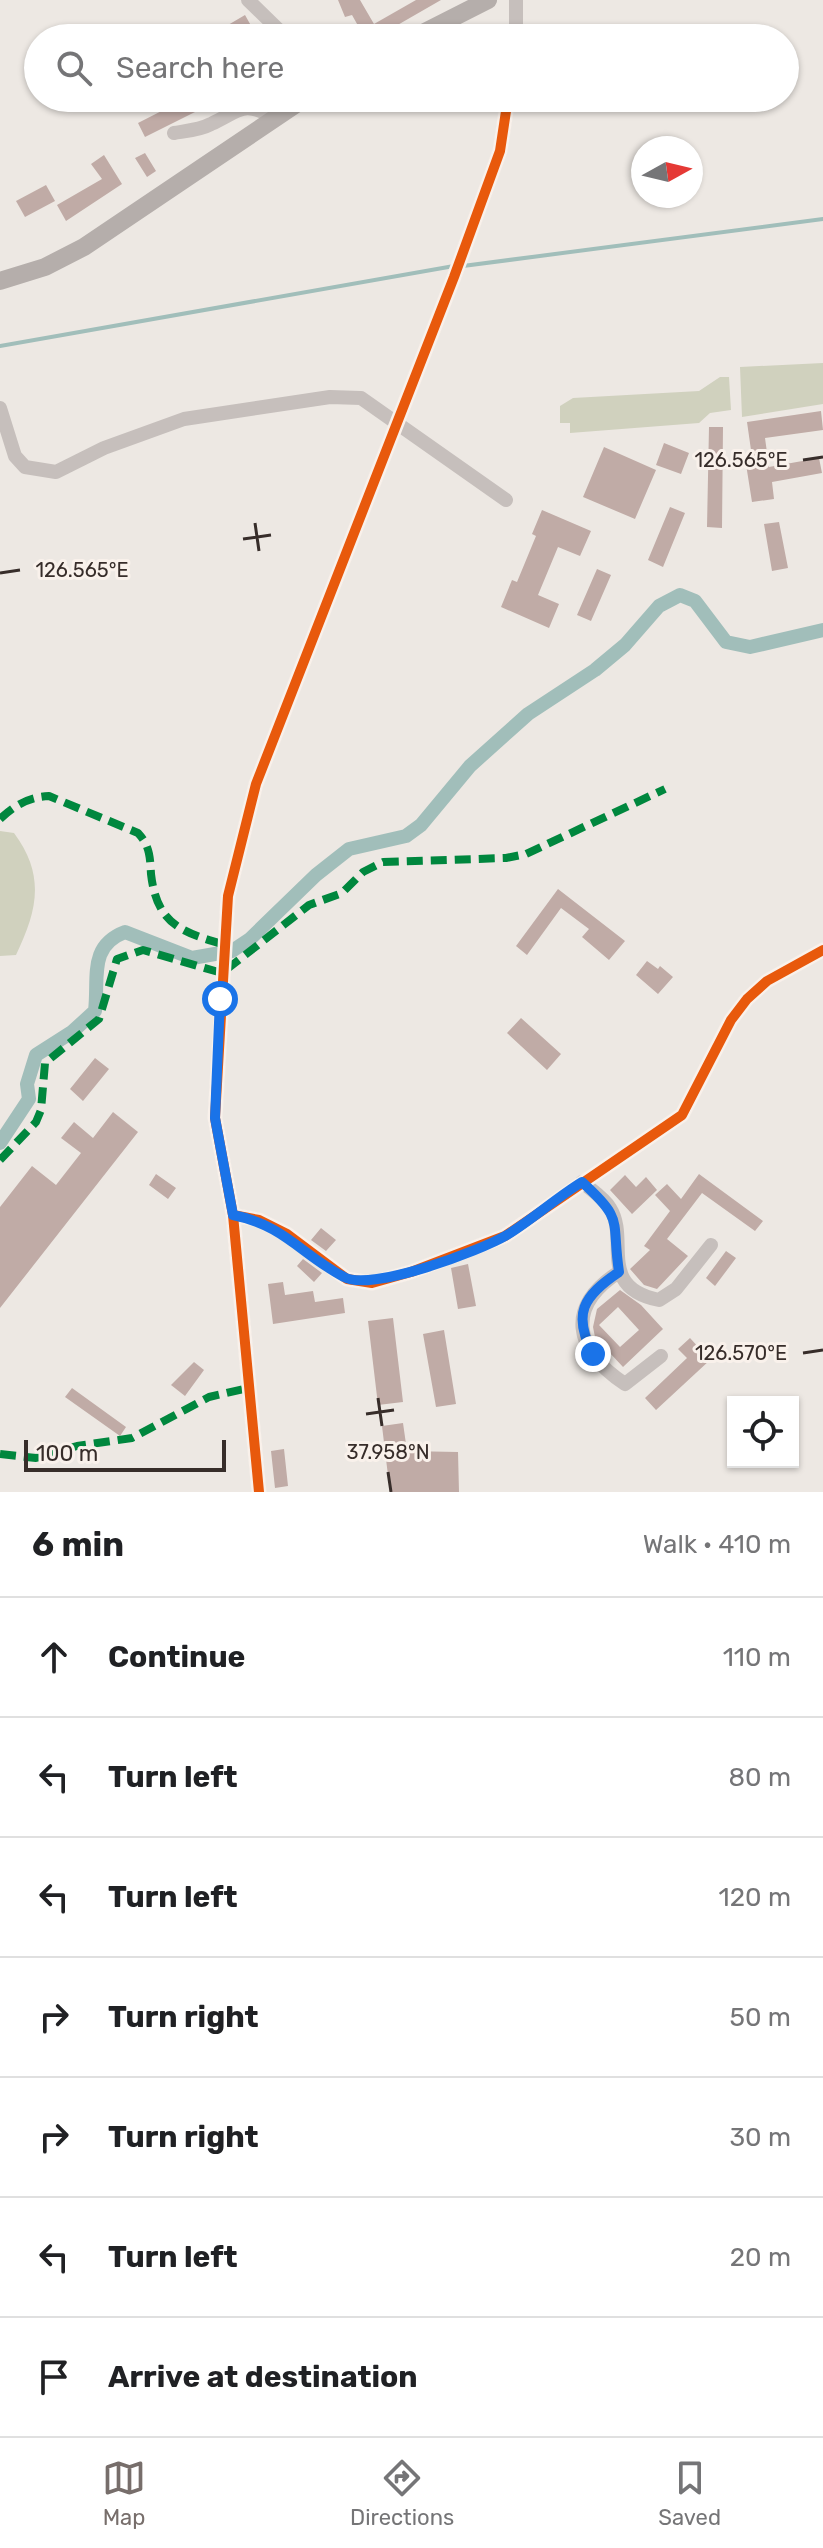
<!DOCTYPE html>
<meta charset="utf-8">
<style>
:root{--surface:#fff;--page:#f2f2f2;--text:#202124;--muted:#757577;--line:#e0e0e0;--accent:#776e6b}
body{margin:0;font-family:Rubik,sans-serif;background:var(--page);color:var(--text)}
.controls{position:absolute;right:24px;bottom:24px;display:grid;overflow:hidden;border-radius:0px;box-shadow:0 2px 6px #0004}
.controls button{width:72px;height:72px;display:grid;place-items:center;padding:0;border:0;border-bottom:2px solid var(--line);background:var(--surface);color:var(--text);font:40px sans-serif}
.compass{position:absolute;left:631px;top:136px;width:72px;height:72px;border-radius:50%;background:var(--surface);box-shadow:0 2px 6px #0004;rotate:82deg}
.scale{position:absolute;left:24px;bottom:20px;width:202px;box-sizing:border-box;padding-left:8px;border:4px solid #372d2a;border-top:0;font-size:22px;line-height:28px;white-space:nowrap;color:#372d2a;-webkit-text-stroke:6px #f9f1eb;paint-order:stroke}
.stop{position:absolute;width:24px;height:24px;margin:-18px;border:6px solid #1a73e8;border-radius:50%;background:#fff}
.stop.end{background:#1a73e8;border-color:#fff;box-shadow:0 2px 8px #0008}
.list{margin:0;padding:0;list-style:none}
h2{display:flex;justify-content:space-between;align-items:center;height:104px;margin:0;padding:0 32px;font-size:34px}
h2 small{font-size:26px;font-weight:400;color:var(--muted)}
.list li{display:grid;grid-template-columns:52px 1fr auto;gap:24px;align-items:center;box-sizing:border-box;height:120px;padding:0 32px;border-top:2px solid var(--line)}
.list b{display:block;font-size:30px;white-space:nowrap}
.list em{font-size:26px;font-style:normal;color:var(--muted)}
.icon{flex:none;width:44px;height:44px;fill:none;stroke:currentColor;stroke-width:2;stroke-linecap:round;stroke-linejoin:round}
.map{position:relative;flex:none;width:823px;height:1492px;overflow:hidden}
.search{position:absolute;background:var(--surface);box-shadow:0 2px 6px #0004;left:24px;right:24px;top:24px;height:88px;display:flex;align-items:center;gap:20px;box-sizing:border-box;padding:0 28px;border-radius:44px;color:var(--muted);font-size:30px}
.sheet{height:944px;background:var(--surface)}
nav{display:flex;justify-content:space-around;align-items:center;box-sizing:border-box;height:112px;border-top:2px solid var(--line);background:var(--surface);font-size:22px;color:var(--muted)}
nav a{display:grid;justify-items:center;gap:4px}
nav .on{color:var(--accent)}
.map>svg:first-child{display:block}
.green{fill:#d0d1be}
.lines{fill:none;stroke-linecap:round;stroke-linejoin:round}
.stream{stroke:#a1beba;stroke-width:4}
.canal{stroke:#a1beba;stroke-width:14}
.building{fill:#c0aba6;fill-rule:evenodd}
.minor{stroke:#c6bfbc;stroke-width:14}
.major{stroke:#b5aeab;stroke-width:18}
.quiet{stroke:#00873e;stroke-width:8;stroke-dasharray:16 8;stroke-linecap:butt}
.cycleway-casing{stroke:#f9f1eb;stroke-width:15}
.cycleway{stroke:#e8590c;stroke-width:10}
.route{stroke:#1a73e8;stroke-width:10}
.ticks{fill:none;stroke:#372d2a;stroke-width:3}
.ticks-label{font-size:20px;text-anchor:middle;fill:#372d2a;stroke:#f9f1eb;stroke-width:6;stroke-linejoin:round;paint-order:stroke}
</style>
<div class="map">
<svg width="823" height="1492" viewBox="0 0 823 1492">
<rect width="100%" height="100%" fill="#ede8e3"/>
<path class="green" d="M823 363V404L742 417 740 367Z
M720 377H729L731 410 710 413 699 423 570 433V423H560V406L573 398 699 391Z
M0 831 14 833C46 876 37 911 16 955L0 956Z"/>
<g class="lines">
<path class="stream" d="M463 266 823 219
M0 346 454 266"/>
<path class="canal" d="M0 1143 29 1099 27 1084 36 1055 72 1032 95 1011C99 978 88 946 125 932L192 958 232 951 250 939 316 875 349 849 406 836 421 825 470 766 528 714 595 670 625 645 659 606 680 595 695 601 726 642 750 647 823 630"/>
</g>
<path class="building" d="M338 0H360L374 24 416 0H441L375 38H365L352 15 345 17Z
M245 15 258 38H236L228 25Z
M187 98H223L145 137 138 123Z
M145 153 156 171 147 177 135 158Z
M104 155 122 184 66 221 57 205 102 179 91 164Z
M46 185 55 201 25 217 16 201Z
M821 411 823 430 765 438 769 467 819 458 822 473 772 482 774 499 752 502 745 458 752 457 747 422Z
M709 427H723L722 528 707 527Z
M664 443 689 453 681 474 656 465Z
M604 447 656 470 635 519 583 497Z
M670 507 685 513 663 567 648 560Z
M542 510 591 531 580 556 558 547 538 595 559 604 549 628 501 607 512 580 517 582 536 536 532 534Z
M779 522 788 568 772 571 764 524Z
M597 569 611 575 591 621 577 615Z
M558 889 625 941 609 960 582 937 589 929 561 908 527 955 516 946Z
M647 961 658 969 660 966 673 977 658 994 636 975Z
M521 1018 561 1054 547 1070 507 1033Z
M95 1058 109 1069 83 1101 70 1089Z
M113 1112 138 1132 0 1308V1207L32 1166 56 1185 81 1153 61 1138 74 1122 93 1138Z
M156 1174 176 1188 168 1199 149 1185Z
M699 1174 763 1221 755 1231 702 1193 667 1239 688 1256 657 1289 644 1285 630 1269 650 1250 644 1246 670 1211 655 1195 667 1184 681 1199Z
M625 1175 636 1187 646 1177 657 1190 632 1214 610 1190Z
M321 1228 336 1240 326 1251 311 1240Z
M726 1251 736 1258 715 1286 706 1278Z
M303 1259 322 1273 314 1282 297 1266Z
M468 1264 476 1306 458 1309 451 1268Z
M283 1282 285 1295 313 1291 315 1302 343 1298 345 1313 273 1324 268 1284Z
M620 1290 641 1305 663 1329 623 1367 595 1337 593 1327 597 1309ZM618 1307 639 1330 620 1347 599 1325Z
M393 1318 403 1402 378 1405 368 1321Z
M444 1330 456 1404 436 1407 423 1334Z
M690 1338 710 1360 656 1410 645 1398 687 1358 678 1349Z
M194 1362 204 1370 185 1396 171 1385Z
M72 1388 126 1427 120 1436 65 1397Z
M403 1423 407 1451 458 1452 459 1492H390L382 1426Z
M284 1449 288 1486 275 1488 271 1451Z"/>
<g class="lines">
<path class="minor" d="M248 0 287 38
M516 38V0
M174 133C186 131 200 130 211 124 241 110 243 100 275 118
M0 408 15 456 25 467 56 472 104 448 184 419 330 397 361 398 506 500
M582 1182C590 1189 604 1198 610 1208 630 1240 596 1287 659 1300L676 1289 711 1245
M233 1215 259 1220 287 1234 347 1279 372 1283 411 1272 505 1236 682 1115 731 1020 747 999 767 981 823 950
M619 1272C565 1307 574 1350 625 1384L661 1356
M259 1492 233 1215 215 1118 228 896 256 784 454 277 500 151 508 98"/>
<path class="major" d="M413 38 488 0
M0 281 45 267 84 247 305 98"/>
<path class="quiet" d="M0 819C15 805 29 797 49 796L138 833C150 846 150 857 151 874 157 925 182 932 225 945
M0 1160 36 1122 41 1110 45 1063 99 1019 117 959 143 950 222 973 309 905 342 893 363 872 383 862 506 858 526 854 665 789
M0 1454 36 1458 77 1446 132 1438 209 1397 248 1388"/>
<defs>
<path id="cycleway" d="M233 1215 259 1220 287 1234 347 1279 372 1283 411 1272 505 1236 682 1115 731 1020 747 999 767 981 823 950
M259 1492 233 1215 215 1118 228 896 256 784 454 277 500 151 508 98"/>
</defs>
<use href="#cycleway" class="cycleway-casing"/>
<use href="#cycleway" class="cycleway"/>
</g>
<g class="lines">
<path class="route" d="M220 999 215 1118 233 1215C284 1225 302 1255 344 1277 371 1292 480 1251 507 1235 533 1219 556 1198 582 1182 625 1221 611 1219 619 1272 583 1296 572 1314 593 1354"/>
</g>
<path class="ticks" d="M803 460 823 457M255 523 259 551M243 539 271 535M0 573 20 570M803 1353 823 1350M378 1398 382 1426M366 1414 394 1410M388 1472 391 1492"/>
<g class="ticks-label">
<text x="741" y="467">126.565°E</text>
<text x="82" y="577">126.565°E</text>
<text x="741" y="1360">126.570°E</text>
<text x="388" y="1459">37.958°N</text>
</g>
</svg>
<div class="controls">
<button><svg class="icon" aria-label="locate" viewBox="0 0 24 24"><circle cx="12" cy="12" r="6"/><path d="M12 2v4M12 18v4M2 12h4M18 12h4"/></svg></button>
</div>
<svg class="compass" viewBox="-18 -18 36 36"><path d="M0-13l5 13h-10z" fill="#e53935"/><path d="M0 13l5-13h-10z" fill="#757577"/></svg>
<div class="scale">100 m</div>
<div class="stop" style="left:220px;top:999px"></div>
<div class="stop end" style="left:593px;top:1354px"></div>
<div class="search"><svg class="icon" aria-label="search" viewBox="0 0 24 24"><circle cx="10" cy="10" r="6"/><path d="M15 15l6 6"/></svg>Search here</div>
</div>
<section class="sheet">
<h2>6 min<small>Walk · 410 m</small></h2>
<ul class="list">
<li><svg class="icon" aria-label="ahead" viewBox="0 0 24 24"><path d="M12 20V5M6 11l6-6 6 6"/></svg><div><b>Continue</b></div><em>110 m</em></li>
<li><svg class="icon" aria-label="left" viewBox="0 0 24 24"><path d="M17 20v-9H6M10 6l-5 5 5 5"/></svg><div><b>Turn left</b></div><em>80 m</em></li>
<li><svg class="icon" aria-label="left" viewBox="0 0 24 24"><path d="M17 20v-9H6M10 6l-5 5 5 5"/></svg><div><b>Turn left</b></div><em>120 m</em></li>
<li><svg class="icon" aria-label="right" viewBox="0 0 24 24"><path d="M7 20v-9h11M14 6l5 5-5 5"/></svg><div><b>Turn right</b></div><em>50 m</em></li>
<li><svg class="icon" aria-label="right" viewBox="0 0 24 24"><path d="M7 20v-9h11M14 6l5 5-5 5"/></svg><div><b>Turn right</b></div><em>30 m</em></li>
<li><svg class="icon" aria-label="left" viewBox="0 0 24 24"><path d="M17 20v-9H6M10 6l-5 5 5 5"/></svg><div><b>Turn left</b></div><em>20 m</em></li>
<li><svg class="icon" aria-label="arrive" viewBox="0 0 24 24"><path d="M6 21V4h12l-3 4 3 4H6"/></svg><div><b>Arrive at destination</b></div></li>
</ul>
</section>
<nav>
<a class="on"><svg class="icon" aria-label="map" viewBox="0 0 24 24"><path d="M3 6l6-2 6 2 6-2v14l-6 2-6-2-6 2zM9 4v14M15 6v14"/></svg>Map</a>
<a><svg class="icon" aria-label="directions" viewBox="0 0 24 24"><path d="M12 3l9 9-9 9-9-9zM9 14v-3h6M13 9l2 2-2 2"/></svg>Directions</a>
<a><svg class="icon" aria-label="saved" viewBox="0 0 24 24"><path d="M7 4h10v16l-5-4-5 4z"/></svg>Saved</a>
</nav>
